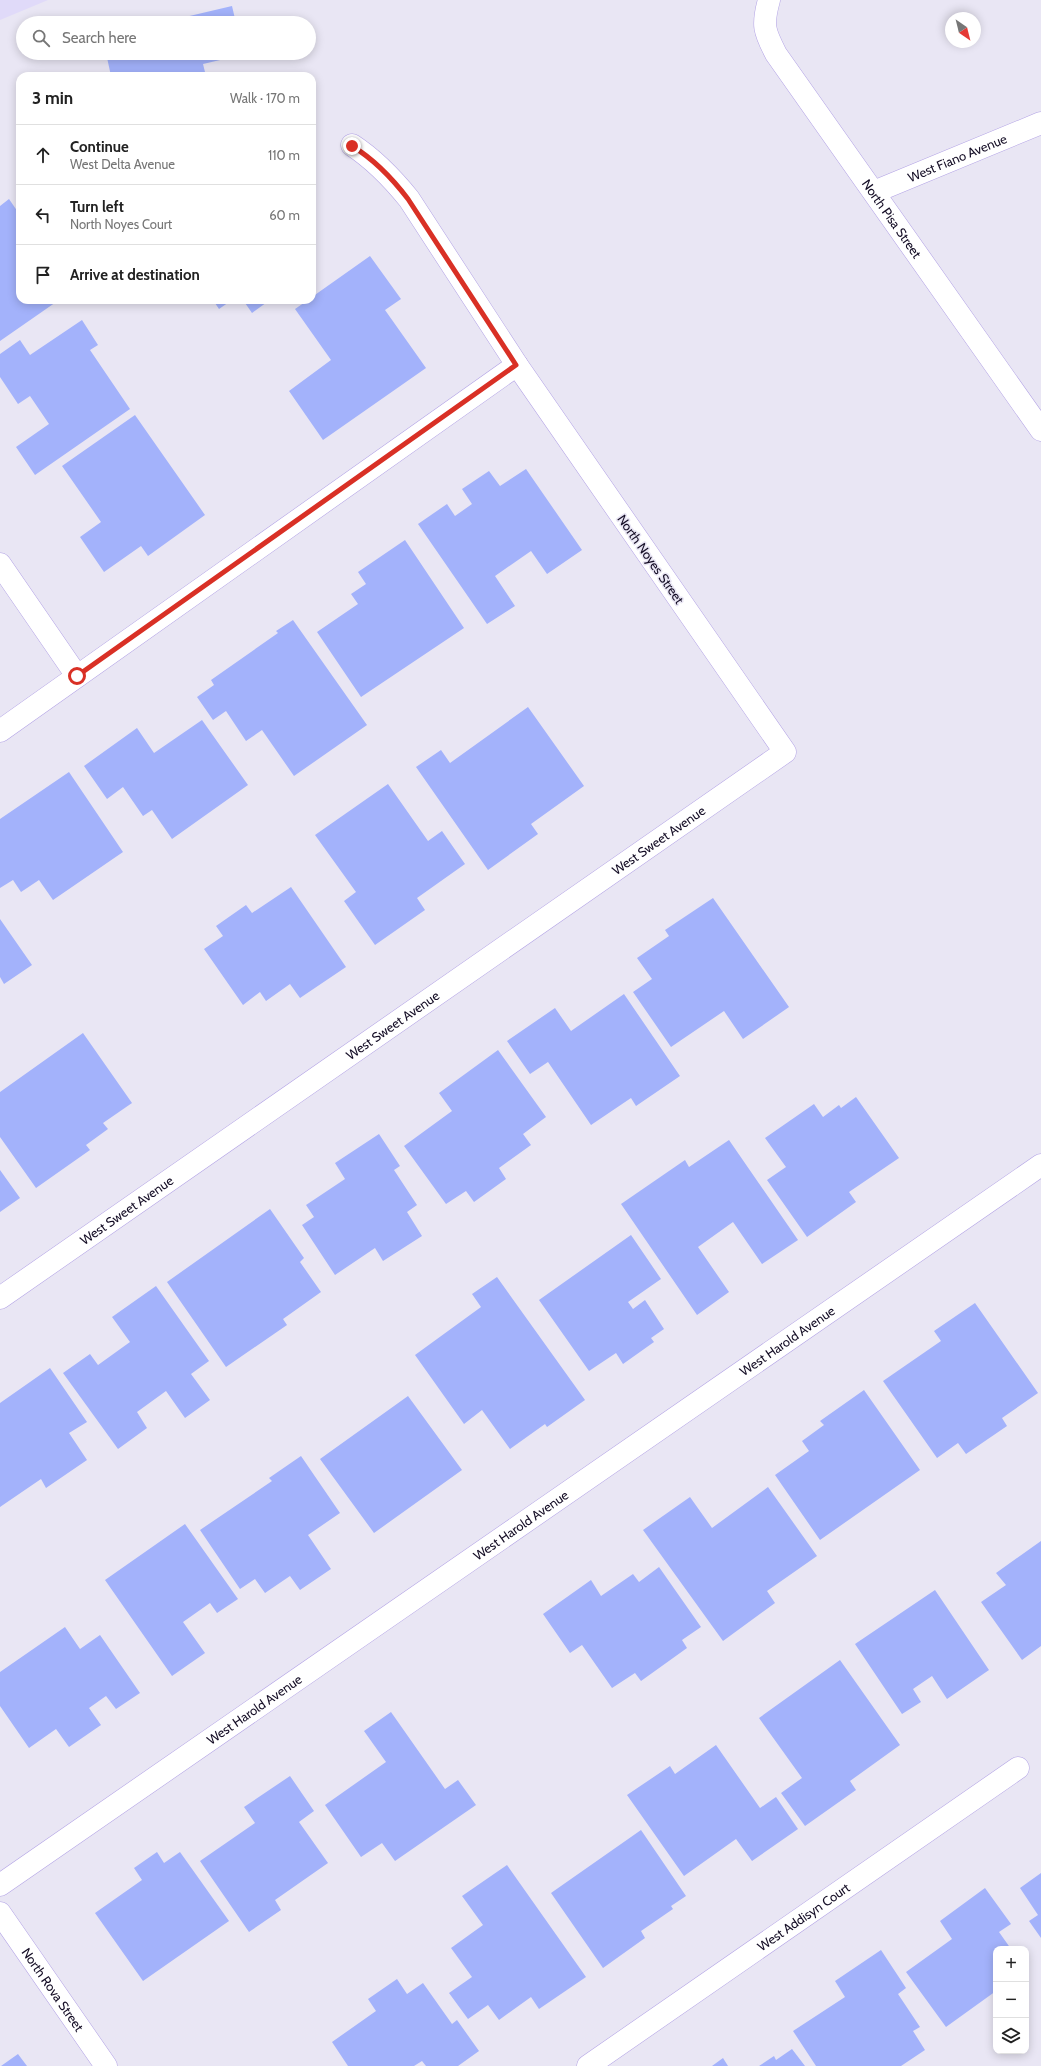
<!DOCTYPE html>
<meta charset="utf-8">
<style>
:root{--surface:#fff;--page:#f2f2f2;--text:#222;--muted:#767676;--line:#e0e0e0}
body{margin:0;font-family:Cabin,sans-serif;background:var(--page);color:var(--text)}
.controls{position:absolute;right:12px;bottom:12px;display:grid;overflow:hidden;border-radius:8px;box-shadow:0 2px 10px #0003}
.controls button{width:36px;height:36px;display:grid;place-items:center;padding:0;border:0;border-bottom:1px solid var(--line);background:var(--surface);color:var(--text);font:20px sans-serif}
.compass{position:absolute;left:945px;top:12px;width:36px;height:36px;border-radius:50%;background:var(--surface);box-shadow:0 2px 10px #0003;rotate:145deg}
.stop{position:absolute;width:12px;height:12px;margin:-9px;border:3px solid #d93025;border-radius:50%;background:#fff}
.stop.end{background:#d93025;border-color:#fff;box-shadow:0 1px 4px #0008}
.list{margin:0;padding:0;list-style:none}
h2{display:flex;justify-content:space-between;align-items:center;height:52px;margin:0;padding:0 16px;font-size:17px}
h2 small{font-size:13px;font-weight:400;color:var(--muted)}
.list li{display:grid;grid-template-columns:26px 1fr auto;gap:12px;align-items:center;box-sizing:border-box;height:60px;padding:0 16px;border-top:1px solid var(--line)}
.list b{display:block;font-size:15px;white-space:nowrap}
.list p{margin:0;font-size:13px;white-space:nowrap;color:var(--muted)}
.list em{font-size:13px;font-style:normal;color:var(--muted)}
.icon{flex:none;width:22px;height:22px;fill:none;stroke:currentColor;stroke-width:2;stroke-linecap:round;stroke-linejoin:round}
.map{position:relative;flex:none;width:1041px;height:2066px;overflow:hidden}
.search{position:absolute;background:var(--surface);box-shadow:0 2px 10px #0003;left:16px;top:16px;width:300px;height:44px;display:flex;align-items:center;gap:10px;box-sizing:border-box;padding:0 14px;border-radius:22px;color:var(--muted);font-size:15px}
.panel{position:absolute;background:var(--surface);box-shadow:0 2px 10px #0003;left:16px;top:72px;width:300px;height:232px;border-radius:12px}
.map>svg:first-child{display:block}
.built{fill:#e0daf9}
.building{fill:#a3b2fb}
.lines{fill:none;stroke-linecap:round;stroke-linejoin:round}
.minor-casing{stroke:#b2a2e5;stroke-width:23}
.minor{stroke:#fff;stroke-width:22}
.route{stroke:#d93025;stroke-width:5}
.labels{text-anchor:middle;stroke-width:3;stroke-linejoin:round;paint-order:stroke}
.street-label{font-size:13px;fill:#140d25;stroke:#e9e6f4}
</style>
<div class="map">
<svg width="1041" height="2066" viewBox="0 0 1041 2066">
<rect width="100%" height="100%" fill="#e9e6f4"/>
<path class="built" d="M0 0H48L0 20Z"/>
<path class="building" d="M232 6 236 23H164V22Z
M106 53H246V54L203 64 206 76H111Z
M9 199 20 215V300H59L0 341V206Z
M370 256 401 299 385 310 426 368 323 440 289 391 331 360 295 309 308 300H312V297Z
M213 300H232L219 309Z
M243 300H270L252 313Z
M82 320 98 345 90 350 130 409 35 475 16 447 49 424 30 396 18 404 0 377V354L20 340 30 355Z
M135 415 205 515 148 556 141 546 104 572 80 537 101 522 62 466Z
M526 469 582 550 547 574 531 551 495 576 515 606 487 624 418 524 447 504 455 516 472 504 462 489 489 471 500 486Z
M405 540 464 628 361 697 317 632 358 604 351 594 366 584 358 572Z
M293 620 367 725 294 776 262 730 246 741 226 711 213 720 197 697 214 685 211 680 278 633 276 631Z
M528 707 584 786 531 824 538 834 488 870 416 767 441 750 450 763Z
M202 720 248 785 172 839 152 810 143 816 123 787 107 799 84 766 137 728 154 753Z
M69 772 123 852 53 900 39 880 21 892 13 880 0 888V819Z
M388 784 428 841 442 831 465 864 417 898 425 910 375 945 344 901 356 892 315 835Z
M291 887 346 967 300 998 290 984 266 1001 260 992 243 1005 204 949 223 936 216 926 246 905 252 913Z
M713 898 789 1007 743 1039 724 1011 671 1047 633 992 652 979 637 958 669 936 665 930Z
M0 919 32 965 4 984 0 977Z
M624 994 680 1076 636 1106 631 1098 591 1125 548 1062 530 1074 507 1041 555 1008 571 1031Z
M83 1033 132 1103 103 1123 108 1129 86 1145 90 1150 36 1188 0 1137V1092Z
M498 1050 546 1117 523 1134 531 1145 499 1168 506 1179 474 1202 466 1191 446 1204 404 1146 452 1111 439 1093Z
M856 1097 899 1158 849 1192 856 1202 807 1237 767 1180 786 1167 765 1138 814 1104 823 1117 839 1105 841 1108Z
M379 1134 400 1166 394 1170 417 1205 407 1212 422 1236 383 1261 375 1248 335 1275 302 1225 314 1217 306 1205 345 1179 335 1163Z
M729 1140 798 1240 762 1264 733 1222 698 1247 729 1292 697 1315 621 1204 685 1160 689 1167Z
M0 1170 20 1198 0 1212Z
M270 1209 304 1258 300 1262 321 1292 283 1319 287 1325 226 1367 167 1282Z
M631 1235 661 1279 628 1302 633 1309 645 1300 664 1329 651 1338 654 1342 623 1364 616 1353 589 1371 539 1300Z
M497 1277 585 1400 547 1427 545 1424 510 1449 482 1410 464 1424 415 1355 481 1307 472 1294Z
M156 1286 209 1361 191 1374 210 1400 185 1418 166 1391 137 1412 147 1428 118 1449 63 1373 90 1354 98 1365 130 1342 112 1317Z
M975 1303 1038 1393 1002 1418 1007 1426 966 1454 958 1443 937 1458 883 1381 941 1341 934 1331Z
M50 1368 87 1422 69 1433 87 1460 46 1488 41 1479 0 1507V1403Z
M864 1390 920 1470 820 1540 775 1475 809 1451 802 1441 824 1425 820 1421Z
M408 1396 462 1470 374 1533 320 1459Z
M301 1456 340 1513 308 1535 331 1569 300 1590 290 1576 265 1593 255 1579 240 1589 200 1530 272 1481 269 1478Z
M768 1487 817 1556 767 1591 775 1603 723 1641 643 1530 690 1497 712 1528Z
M185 1524 238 1599 217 1613 210 1603 183 1622 205 1653 172 1676 105 1580Z
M1041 1541V1646L1022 1660 981 1602 1006 1585 996 1573Z
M659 1567 701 1627 682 1640 687 1648 641 1681 635 1673 612 1688 582 1645 570 1653 543 1614 591 1580 601 1596 633 1574 639 1582Z
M935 1590 989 1670 947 1699 932 1676 913 1689 921 1702 902 1714 855 1644Z
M65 1627 80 1649 100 1635 140 1693 116 1709 106 1696 89 1708 101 1725 69 1747 56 1729 29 1748 0 1706V1672Z
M840 1660 900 1745 850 1781 856 1790 805 1826 781 1793 802 1778 759 1718Z
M391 1712 445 1789 458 1780 476 1805 395 1861 382 1843 361 1857 325 1805 386 1762 364 1731Z
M716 1745 760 1808 776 1797 798 1829 752 1861 736 1839 684 1876 627 1795 670 1766 675 1774Z
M290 1776 314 1811 299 1822 328 1863 275 1900 281 1910 249 1932 200 1861 255 1823 244 1807Z
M641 1830 686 1896 671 1906 673 1909 641 1931 645 1938 603 1968 551 1893Z
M157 1852 164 1863 180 1852 229 1921 143 1981 95 1913 142 1880 134 1868Z
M507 1865 586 1977 539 2009 531 1997 499 2020 488 2005 468 2019 449 1993 472 1977 451 1948 483 1925 462 1896Z
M1041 1873V1938L1029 1921 1038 1915 1020 1888Z
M985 1888 1011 1924 999 1932 1011 1949H996V1991L946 2027 906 1972 952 1939 940 1921Z
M881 1950 906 1988 898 1994 920 2027 913 2031 925 2050 901 2066H816L793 2031 845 1997 835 1981Z
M397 1979 407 1994 423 1983 452 2024 457 2020 479 2051 458 2066H426L422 2061 414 2066H348L332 2042 376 2011 368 1999Z
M792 2049 805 2066H759L774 2056 776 2060Z
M18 2054 27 2066H1Z
M723 2058 728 2066H712Z"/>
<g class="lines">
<defs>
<g id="minor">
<path id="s1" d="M769 0C762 25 764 31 776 54L1041 430"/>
<path id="s2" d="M874 192 1041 123"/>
<path d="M0 564 77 676"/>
<path d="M0 731 517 365"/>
<path id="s3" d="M0 1298 785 752 517 365 409 199C392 178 375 160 352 145"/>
<path id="s4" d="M0 1885 1041 1165"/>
<path id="s5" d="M0 1913 106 2066"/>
<path id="s6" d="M588 2066 1018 1768"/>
</g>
</defs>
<use href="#minor" class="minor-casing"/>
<use href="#minor" class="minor"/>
</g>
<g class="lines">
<path class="route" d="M77 676 516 365 408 199C392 178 375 160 352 146"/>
</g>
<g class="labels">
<g class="street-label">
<text dy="5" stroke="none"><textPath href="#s2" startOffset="90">West Fiano Avenue</textPath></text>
<text dy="5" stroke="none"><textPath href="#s1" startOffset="258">North Pisa Street</textPath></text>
<text transform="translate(651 559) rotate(55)" y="5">North Noyes Street</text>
<text dy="5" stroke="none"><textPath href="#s3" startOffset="802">West Sweet Avenue</textPath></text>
<text dy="5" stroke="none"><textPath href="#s3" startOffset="478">West Sweet Avenue</textPath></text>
<text dy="5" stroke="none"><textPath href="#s3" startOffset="154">West Sweet Avenue</textPath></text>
<text dy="5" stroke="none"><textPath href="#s4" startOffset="957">West Harold Avenue</textPath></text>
<text dy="5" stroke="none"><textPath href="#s4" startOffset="633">West Harold Avenue</textPath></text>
<text dy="5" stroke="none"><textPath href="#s4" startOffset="309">West Harold Avenue</textPath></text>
<text dy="5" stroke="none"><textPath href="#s6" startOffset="262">West Addisyn Court</textPath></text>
<text dy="5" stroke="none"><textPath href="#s5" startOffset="93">North Rova Street</textPath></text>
</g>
</g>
</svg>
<div class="controls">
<button>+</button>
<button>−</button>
<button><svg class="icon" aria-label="layers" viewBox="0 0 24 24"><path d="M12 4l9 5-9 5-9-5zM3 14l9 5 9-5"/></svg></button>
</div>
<svg class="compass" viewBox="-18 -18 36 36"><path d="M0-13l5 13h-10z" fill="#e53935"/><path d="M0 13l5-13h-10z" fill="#767676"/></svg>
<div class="stop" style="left:77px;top:676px"></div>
<div class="stop end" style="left:352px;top:146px"></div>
<div class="search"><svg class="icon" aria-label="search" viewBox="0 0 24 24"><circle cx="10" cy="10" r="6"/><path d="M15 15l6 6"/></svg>Search here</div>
<section class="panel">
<h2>3 min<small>Walk · 170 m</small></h2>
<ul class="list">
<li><svg class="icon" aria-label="ahead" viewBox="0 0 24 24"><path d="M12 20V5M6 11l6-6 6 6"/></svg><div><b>Continue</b><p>West Delta Avenue</p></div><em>110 m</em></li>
<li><svg class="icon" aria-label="left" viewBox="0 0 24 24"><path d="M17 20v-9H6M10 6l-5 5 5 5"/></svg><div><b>Turn left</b><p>North Noyes Court</p></div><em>60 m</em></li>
<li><svg class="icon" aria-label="arrive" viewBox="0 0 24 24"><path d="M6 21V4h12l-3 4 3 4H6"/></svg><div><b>Arrive at destination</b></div></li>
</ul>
</section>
</div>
